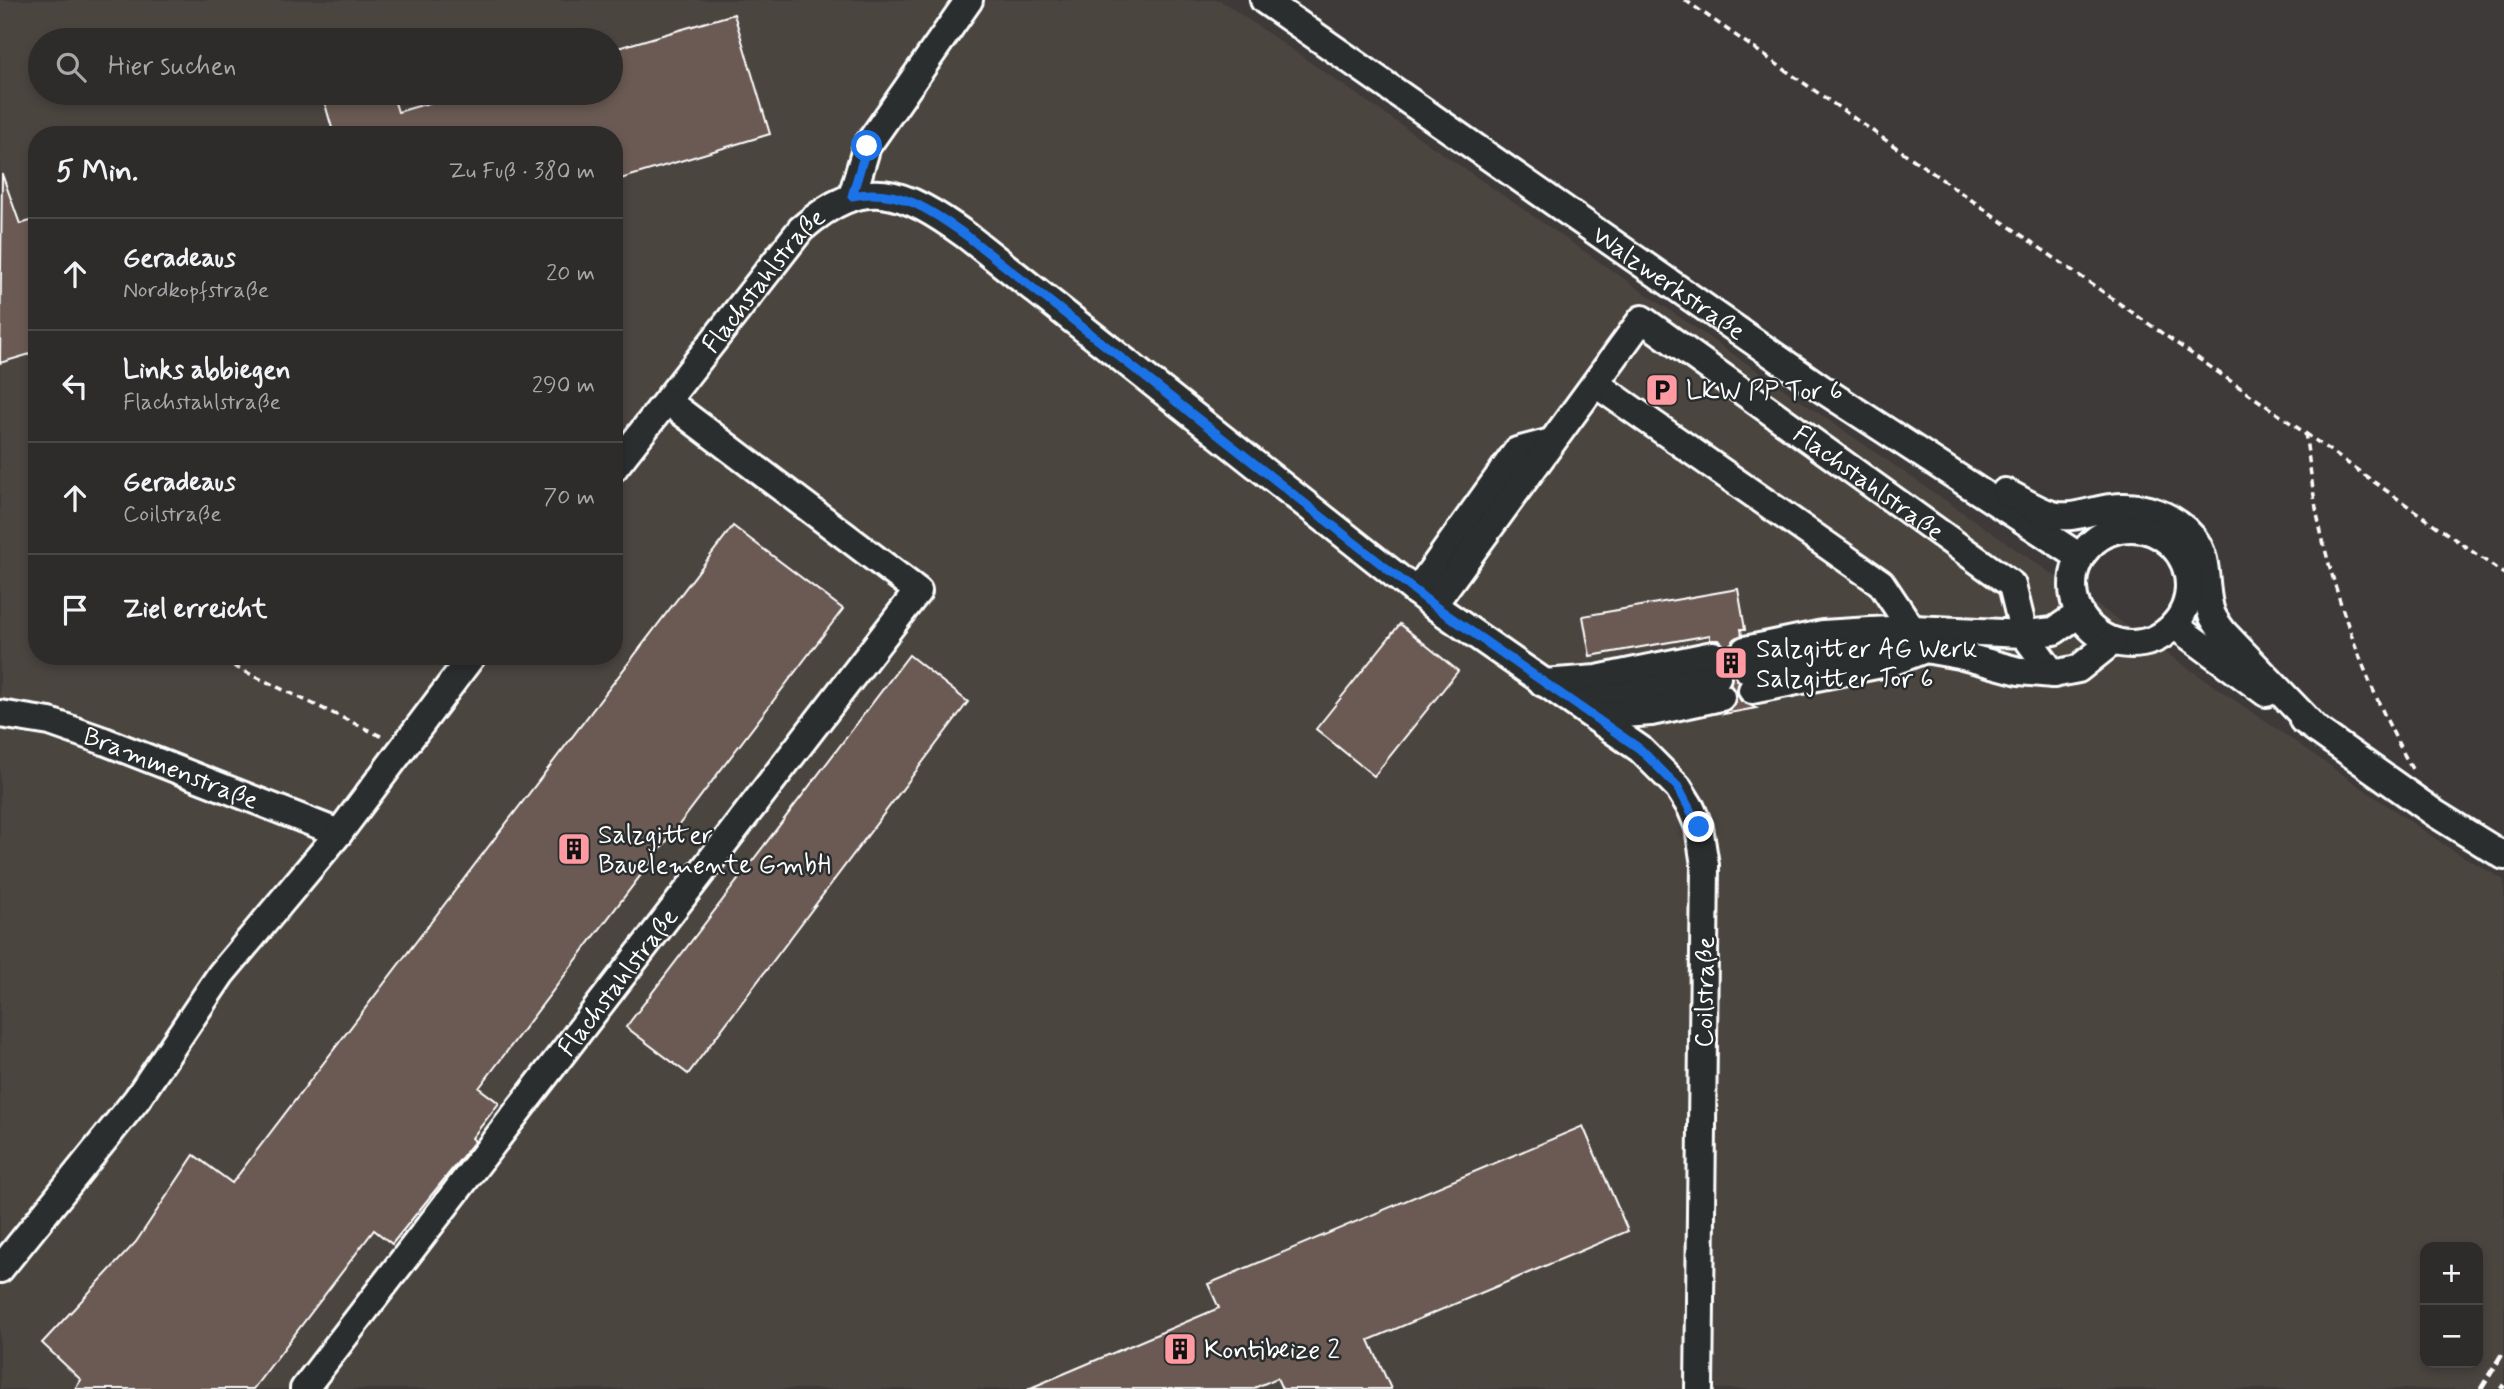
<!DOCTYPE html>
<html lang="de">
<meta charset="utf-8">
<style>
:root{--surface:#2e2c2b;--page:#363433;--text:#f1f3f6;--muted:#a7a7a9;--line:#494847}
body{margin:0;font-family:Mynerve,sans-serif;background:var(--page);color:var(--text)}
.controls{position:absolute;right:21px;bottom:21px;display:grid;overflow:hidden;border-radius:14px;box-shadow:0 4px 10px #0003}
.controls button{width:63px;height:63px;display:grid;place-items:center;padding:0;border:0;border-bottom:2px solid var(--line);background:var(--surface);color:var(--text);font:35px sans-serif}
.stop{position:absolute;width:21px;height:21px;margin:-16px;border:5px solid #1a73e8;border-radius:50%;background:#fff}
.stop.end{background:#1a73e8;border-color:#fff;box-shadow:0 2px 7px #0008}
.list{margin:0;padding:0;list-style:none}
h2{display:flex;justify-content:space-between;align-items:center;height:91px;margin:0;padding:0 28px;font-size:30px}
h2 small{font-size:23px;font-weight:400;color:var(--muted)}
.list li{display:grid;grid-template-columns:46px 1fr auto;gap:21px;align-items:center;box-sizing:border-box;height:112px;padding:0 28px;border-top:2px solid var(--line)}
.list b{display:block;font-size:26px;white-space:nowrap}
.list p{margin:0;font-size:23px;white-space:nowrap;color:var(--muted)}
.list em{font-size:23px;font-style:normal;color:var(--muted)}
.icon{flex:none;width:38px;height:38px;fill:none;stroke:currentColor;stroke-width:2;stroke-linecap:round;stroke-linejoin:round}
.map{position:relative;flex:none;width:2504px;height:1389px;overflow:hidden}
.search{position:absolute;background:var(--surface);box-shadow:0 4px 10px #0003;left:28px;top:28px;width:595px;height:77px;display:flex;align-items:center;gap:18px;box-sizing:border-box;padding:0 24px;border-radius:38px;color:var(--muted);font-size:26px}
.panel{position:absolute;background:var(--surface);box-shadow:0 4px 10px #0003;left:28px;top:126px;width:595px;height:539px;border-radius:28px}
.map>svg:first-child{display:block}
.built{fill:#4c4441;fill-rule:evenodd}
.building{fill:#6b5a53;stroke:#fff;stroke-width:2}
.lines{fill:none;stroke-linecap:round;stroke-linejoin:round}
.minor-casing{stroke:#fff;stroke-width:32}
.path{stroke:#fff;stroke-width:3.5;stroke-dasharray:7 5;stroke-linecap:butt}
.minor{stroke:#2a2d2e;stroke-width:26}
.rail{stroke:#fff;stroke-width:5;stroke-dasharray:10 5;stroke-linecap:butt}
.route{stroke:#1a73e8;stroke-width:9}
.labels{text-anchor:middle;stroke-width:5;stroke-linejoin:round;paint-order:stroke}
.street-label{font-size:26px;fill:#fff;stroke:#2a2d2e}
.poi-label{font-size:26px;fill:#fff;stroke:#2a2d2e;text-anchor:start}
</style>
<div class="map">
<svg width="2504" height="1389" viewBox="0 0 2504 1389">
<rect width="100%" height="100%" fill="#3e3a39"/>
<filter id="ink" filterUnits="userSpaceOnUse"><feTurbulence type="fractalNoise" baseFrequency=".0143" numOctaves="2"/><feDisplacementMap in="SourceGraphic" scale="14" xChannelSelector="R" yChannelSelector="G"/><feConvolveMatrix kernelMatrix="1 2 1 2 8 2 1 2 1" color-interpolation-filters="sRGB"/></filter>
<g filter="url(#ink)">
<path class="built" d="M0 0H1220L2449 848 2504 880V1389H0ZM40 40H611V93H40ZM37 135H614V656H37ZM2425 1247H2478V1363H2425Z"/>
<path class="building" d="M734 14 770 134 614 181V135H334L325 104 364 93H392L398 112 463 93H611V50Z
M2 174 20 224 37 219V352L0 363Z
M733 526 843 609 479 1088 499 1103 472 1138 475 1141 392 1244 374 1230 253 1389H75L81 1380 42 1343 136 1242 194 1155 232 1183Z
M1738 589 1745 629H1741L1742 635 1730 644V652L1736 663 1733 673 1739 682 1737 694 1741 701 1756 708 1724 714 1736 702V694L1730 685 1732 673 1725 664 1728 651 1719 640H1710V635L1590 656 1583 616Z
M1400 624 1458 671 1374 776 1316 729Z
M909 655 968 702 688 1074 626 1027Z
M1583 1126 1628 1231 1369 1340 1391 1389H1282L1277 1378 1252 1389H1028L1219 1308 1208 1284Z"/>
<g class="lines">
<defs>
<g id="minor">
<path id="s1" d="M1264 0 1822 389 2080 557"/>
<path d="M852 196 867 146 969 0"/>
<path d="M1596 384 1881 583 1925 649"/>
<path id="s2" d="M614 468 801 229C865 173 903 190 967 236L1433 605 1640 749 1678 787 1691 808 1699 827 1705 865 1699 1389"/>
<path d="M2005 492C2020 499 2037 511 2053 515 2073 520 2092 510 2111 508 2142 504 2173 514 2193 538 2211 561 2202 590 2212 615 2215 621 2220 628 2224 633L2317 730"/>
<circle cx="2131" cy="586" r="58"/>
<path d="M1416 592 1517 451 1551 442"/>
<path id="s3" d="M1433 605 1642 319 2012 585 2024 634 2053 674"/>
<path d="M2174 625 2266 693"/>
<path d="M1745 650 1823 634 1871 631 1913 629 2024 634 2054 631 2079 614"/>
<path d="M1749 671 1871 647H1888"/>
<path d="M1543 683 1597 679 1713 655"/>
<path d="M1752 690 1891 662 1925 649 1959 655 2019 671 2053 674 2078 669 2113 641"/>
<path d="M1577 704 1717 677"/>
<path id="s4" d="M0 714 50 722 104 741 339 833"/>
<path d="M1596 716 1651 712 1721 697"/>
<path d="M2303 720 2436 814 2504 856"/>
<path d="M0 1269 137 1099 221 974 339 833 472 656"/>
<path id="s5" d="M304 1389 918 591 667 401"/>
</g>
</defs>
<use href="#minor" class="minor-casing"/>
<path class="path" d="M1685 0 2305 433C2310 464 2313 497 2320 528 2339 611 2371 695 2412 769
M2305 433 2504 574
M212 656 383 737"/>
<use href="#minor" class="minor"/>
<path class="rail" d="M2481 1389 2504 1351
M2501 1389 2504 1385"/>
</g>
</g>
<g class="lines" filter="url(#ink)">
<path class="route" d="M867 146 852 196C898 187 931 210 967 236L1433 605 1640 749 1678 787 1699 827"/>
</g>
<defs>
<symbol id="parking-square" viewBox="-11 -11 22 22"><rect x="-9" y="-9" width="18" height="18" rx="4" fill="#ff9aa2" stroke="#2a2d2e"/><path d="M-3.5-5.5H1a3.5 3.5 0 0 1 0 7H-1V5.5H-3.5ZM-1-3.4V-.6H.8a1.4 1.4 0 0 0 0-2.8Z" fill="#111"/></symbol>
<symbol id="building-square" viewBox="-11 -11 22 22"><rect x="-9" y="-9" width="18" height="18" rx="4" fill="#ff9aa2" stroke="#2a2d2e"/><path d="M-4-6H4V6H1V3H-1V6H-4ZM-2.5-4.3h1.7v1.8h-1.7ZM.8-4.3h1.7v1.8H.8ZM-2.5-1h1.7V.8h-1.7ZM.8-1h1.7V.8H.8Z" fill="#111"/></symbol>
</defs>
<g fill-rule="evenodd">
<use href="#parking-square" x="1643" y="371" width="38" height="38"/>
<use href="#building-square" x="1712" y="644" width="38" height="38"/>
<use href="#building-square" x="555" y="830" width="38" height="38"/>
<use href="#building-square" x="1161" y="1330" width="38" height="38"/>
</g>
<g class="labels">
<g class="street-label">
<text dy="9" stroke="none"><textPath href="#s2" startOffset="240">Flachstahlstraße</textPath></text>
<text dy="9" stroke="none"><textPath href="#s1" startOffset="494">Walzwerkstraße</textPath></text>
<text dy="9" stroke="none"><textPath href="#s3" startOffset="634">Flachstahlstraße</textPath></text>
<text dy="9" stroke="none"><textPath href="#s4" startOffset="180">Brammenstraße</textPath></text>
<text dy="9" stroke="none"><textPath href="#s5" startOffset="514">Flachstahlstraße</textPath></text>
<text transform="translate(1704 992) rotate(-89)" y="9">Coilstraße</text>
</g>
<g class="poi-label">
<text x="1686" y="399">LKW PP Tor 6</text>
<text x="1756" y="657">Salzgitter AG Werk<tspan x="1756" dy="30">Salzgitter Tor 6</tspan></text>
<text x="598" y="843">Salzgitter<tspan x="598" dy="30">Bauelemente GmbH</tspan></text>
<text x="1204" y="1358">Kontibeize 2</text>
</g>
</g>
</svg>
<div class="controls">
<button>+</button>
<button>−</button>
</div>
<div class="stop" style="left:867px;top:146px"></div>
<div class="stop end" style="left:1699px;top:827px"></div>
<div class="search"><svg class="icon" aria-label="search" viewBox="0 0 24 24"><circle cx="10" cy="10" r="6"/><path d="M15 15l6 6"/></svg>Hier suchen</div>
<section class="panel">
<h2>5 Min.<small>Zu Fuß · 380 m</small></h2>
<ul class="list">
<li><svg class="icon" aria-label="ahead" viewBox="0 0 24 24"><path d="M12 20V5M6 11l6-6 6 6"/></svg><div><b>Geradeaus</b><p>Nordkopfstraße</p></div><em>20 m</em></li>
<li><svg class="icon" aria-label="left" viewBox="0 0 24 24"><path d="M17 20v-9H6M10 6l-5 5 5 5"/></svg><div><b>Links abbiegen</b><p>Flachstahlstraße</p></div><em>290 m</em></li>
<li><svg class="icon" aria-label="ahead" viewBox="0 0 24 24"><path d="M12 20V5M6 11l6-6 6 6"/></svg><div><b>Geradeaus</b><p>Coilstraße</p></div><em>70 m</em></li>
<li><svg class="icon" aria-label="arrive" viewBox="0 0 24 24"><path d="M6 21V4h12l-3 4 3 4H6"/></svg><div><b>Ziel erreicht</b></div></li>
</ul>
</section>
</div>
